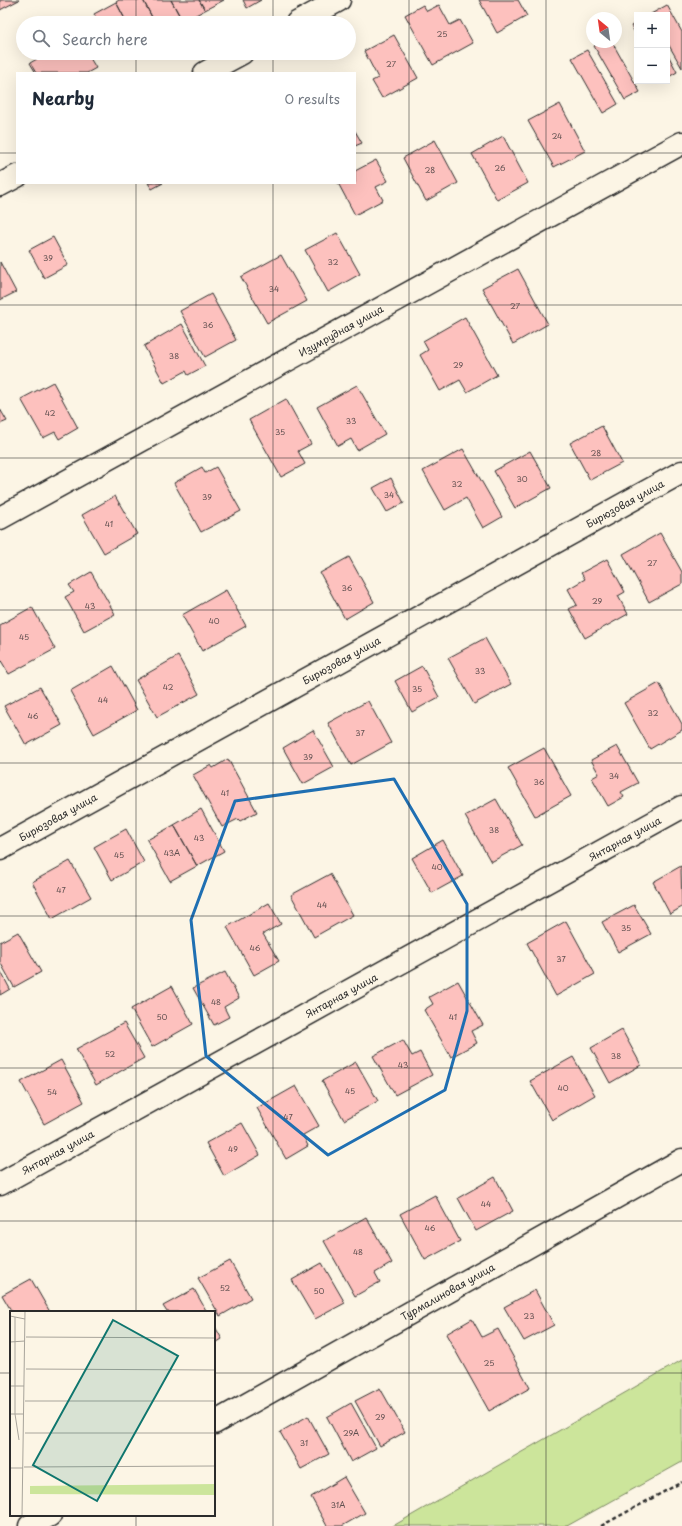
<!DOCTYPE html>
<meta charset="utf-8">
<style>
:root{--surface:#fff;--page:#f2f2f3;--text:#1f2937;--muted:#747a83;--line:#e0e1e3}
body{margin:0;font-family:"Playpen Sans",sans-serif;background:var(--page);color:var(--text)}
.controls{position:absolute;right:12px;top:12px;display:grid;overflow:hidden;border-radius:0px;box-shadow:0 4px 16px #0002}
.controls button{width:36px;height:36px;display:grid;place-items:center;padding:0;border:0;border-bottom:1px solid var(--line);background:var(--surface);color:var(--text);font:20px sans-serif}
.compass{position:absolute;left:586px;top:12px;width:36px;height:36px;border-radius:50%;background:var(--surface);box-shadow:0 4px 16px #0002;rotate:331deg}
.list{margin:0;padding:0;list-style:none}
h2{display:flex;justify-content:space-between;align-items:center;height:52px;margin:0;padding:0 16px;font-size:17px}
h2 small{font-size:13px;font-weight:400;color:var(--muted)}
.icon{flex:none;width:22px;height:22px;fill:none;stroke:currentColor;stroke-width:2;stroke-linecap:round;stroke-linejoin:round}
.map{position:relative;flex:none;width:682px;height:1526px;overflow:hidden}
.search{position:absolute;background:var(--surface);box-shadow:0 4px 16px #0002;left:16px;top:16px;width:340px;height:44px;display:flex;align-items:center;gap:10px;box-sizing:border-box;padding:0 14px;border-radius:22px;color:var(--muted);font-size:15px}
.panel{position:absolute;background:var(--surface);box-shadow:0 4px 16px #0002;left:16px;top:72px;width:340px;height:112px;border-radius:0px}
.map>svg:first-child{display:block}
.green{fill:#cce59b;stroke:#7c8863}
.building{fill:#fdc1be;stroke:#2b2b2b}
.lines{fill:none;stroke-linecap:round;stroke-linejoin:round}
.minor-casing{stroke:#2b2b2b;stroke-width:25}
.path{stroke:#2b2b2b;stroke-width:2.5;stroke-dasharray:4 3;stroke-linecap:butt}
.minor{stroke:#fcf5e5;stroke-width:22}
.marked{fill:none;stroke:#1f6fb2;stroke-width:3;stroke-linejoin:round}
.grid{fill:none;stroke:#2b2b2b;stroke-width:1;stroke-opacity:0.55}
.labels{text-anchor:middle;stroke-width:3.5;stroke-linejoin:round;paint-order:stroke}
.number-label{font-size:8px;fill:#605050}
.street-label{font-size:10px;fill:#2b2b2b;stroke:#fcf5e5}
.inset-road{fill:none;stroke:#a8a49b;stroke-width:1}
.view{fill:#0f766e;fill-opacity:0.15;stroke:#0f766e;stroke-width:2}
.inset-edge{fill:none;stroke:#2b2b2b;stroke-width:2}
</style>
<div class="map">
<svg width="682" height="1526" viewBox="0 0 682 1526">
<rect width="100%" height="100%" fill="#fcf5e5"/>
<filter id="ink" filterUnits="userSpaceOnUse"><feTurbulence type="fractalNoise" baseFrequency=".025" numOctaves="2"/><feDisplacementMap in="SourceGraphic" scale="8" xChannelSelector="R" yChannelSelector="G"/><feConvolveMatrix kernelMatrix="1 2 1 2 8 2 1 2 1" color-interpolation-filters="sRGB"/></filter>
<g filter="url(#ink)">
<path class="green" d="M682 1360V1462L567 1526H393Z"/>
<path class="building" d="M0 0H19L0 10Z
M119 0H143L155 23H127L116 2Z
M143 0H171L183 22 155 23Z
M171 0H199L205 10 183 22Z
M199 0H224L205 10Z
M243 0H261L247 8Z
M479 0H518L527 16 497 33Z
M116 2 127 23H99L94 14Z
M423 5 427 11 439 5 450 25 460 20 473 43 433 65 405 15Z
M667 5 682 32V68L667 42V15L651 14Z
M637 22V36L631 26Z
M394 35 418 78 382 98 372 81 378 78 364 51Z
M601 42H612L640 92 625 100 594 46Z
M587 50 618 104 603 113 572 58Z
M41 53H87L96 68 87 73H36L30 63 42 56Z
M667 53 677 72 667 78Z
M560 104 585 151 554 167 528 121Z
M355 131 362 143 355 146Z
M503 136 528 183 497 200 472 154Z
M435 140 458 183 426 201 403 158Z
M376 160 388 181 376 187 383 200 355 215 338 183H355V171Z
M148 183H163L152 189Z
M337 233 360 274 328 292 305 250Z
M53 237 68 265 44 278 29 250Z
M281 255 307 301 267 323 241 277Z
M0 262 16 292 0 300Z
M518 269 548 324 513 344 482 288Z
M211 294 236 340 205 357 180 311Z
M465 317 497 375 467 392 460 380 440 391 420 355 428 350 423 341Z
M182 324 205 366 188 375 186 371 164 383 144 346Z
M53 382 78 428 59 439 55 432 43 438 21 399Z
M357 385 385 434 357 450 351 439 338 446 317 407Z
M286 399 311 444 298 451 305 464 281 477 249 420Z
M0 409 7 421 0 424Z
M602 426 622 463 590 480 570 443Z
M463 449 502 517 483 528 466 498 445 510 423 471Z
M530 451 551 488 515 508 494 471Z
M202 467 205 473 216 467 241 511 201 532 174 483Z
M391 478 404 503 387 512 373 488Z
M115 496 137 534 104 553 82 515Z
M660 533 682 572V584L649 602 623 554Z
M349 557 374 602 345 619 320 573Z
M607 559 625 592 618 596 628 614 585 638 569 609 577 605 568 589 585 579 581 573Z
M91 572 115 614 84 631 65 597 74 592 69 585Z
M226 590 246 626 202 651 182 615Z
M32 607 55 649 9 674 0 659V625Z
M485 638 511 684 474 704 448 658Z
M178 656 199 694 157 717 136 680Z
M113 666 137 710 94 734 70 691Z
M422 666 439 697 412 712 395 681Z
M659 683 682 724V730L650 749 624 703Z
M40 687 62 725 26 745 4 706Z
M368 701 391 743 351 765 328 723Z
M313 730 334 767 303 784 283 748Z
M617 746 638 783 621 792 624 797 608 806 592 778 599 774 591 760Z
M544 748 571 796 535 816 508 768Z
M228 759 257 812 240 821 238 819 222 827 193 775 211 765 213 768Z
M496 799 522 845 491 862 465 816Z
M201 809 224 851 197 866 174 825Z
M174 825 197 866 170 881 147 840Z
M126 829 144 862 112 880 94 847Z
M443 840 463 876 432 893 412 858Z
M70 861 91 897 52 919 32 882Z
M681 866 682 907 670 914 653 882Z
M330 874 353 915 314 937 291 895Z
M269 903 281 924 263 934 279 961 254 975 227 927Z
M634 905 651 934 618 952 602 922Z
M566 921 595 974 556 996 527 943Z
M18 932 41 972 14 987 0 962V942Z
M0 970 10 989 0 995Z
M225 972 239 998 224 1007 229 1017 214 1025 193 988Z
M458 981 483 1025 471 1031 477 1043 451 1057 424 1010 433 1004 429 997Z
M172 986 193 1024 152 1047 131 1009Z
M124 1023 144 1058 96 1085 76 1049Z
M622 1030 641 1065 610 1083 591 1048Z
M403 1040 412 1056 420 1052 432 1075 395 1095 373 1056Z
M573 1057 595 1095 552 1120 530 1081Z
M61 1060 84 1102 44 1124 21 1082Z
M356 1062 378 1101 344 1120 322 1081Z
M296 1086 319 1126 303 1135 308 1146 286 1159 257 1108Z
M242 1123 260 1155 224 1176 206 1143Z
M495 1177 513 1211 476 1231 458 1198Z
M435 1195 460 1241 425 1260 400 1214Z
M366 1217 392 1263 375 1273 380 1282 355 1296 324 1241Z
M230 1261 251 1298 220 1316 198 1278Z
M322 1263 345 1303 315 1319 292 1280Z
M31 1279 50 1312H12L2 1295Z
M194 1289 207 1312H167L163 1306Z
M535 1290 554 1325 524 1341 504 1307Z
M472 1319 482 1337 498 1329 530 1388 489 1411 446 1334Z
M214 1325 222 1339 214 1344Z
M380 1388 405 1432 380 1446 355 1401Z
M351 1403 376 1448 351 1462 327 1417Z
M308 1416 329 1454 301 1469 280 1432Z
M344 1477 365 1513 342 1526H327L311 1497Z"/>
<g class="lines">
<defs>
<g id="minor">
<path d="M297 23 339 0"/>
<path d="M205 73 242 53"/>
<path d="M0 185 17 176"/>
<path id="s1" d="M0 518 682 143"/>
<path id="s2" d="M0 849 682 472"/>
<path id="s3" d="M0 1184 682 807"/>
<path id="s4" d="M214 1423 682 1160"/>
<path d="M30 1526 50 1515"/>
</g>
</defs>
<use href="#minor" class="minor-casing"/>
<path class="path" d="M601 1526 682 1482"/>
<use href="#minor" class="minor"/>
</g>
</g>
<path class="marked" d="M394 779 467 904V1011L445 1090 328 1155 206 1056 191 920 235 801Z"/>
<path class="grid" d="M136 0V23M273 0V23M409 0V1526M546 0V1526M136 53V73M273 53V73M0 153H17M355 153H682M136 183V1312M273 183V1526M0 305H682M0 458H682M0 610H682M0 763H682M0 916H682M0 1068H682M0 1221H682M0 1373H11M214 1373H682M136 1515V1526"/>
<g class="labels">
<g class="number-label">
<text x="442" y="37">25</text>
<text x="391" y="67">27</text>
<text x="557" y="139">24</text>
<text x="500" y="171">26</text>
<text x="430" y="173">28</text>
<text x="48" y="261">39</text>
<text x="333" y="265">32</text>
<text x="274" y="292">34</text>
<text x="515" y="309">27</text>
<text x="208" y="328">36</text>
<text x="174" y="359">38</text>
<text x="458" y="368">29</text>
<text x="50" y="416">42</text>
<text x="351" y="424">33</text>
<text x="280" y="435">35</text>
<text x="596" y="456">28</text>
<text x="522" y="482">30</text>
<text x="457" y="487">32</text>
<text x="389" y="498">34</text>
<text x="207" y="500">39</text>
<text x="109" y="527">41</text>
<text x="652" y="566">27</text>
<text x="347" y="591">36</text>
<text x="597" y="604">29</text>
<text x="90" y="609">43</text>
<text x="214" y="624">40</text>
<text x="24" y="640">45</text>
<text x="480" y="674">33</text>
<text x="168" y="690">42</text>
<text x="417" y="692">35</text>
<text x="103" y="703">44</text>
<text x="653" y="716">32</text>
<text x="33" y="719">46</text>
<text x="360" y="736">37</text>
<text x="308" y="760">39</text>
<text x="614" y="779">34</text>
<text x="539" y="785">36</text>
<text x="225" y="796">41</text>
<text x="494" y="833">38</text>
<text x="199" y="841">43</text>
<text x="172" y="856">43А</text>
<text x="119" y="858">45</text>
<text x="437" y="870">40</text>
<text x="61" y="893">47</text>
<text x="322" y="908">44</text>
<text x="626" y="931">35</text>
<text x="255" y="951">46</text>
<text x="561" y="962">37</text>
<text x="216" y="1005">48</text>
<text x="162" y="1020">50</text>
<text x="453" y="1020">41</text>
<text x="110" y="1057">52</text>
<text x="616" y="1059">38</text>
<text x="403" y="1068">43</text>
<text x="563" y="1091">40</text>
<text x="350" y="1094">45</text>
<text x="52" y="1095">54</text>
<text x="288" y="1120">47</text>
<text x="233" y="1152">49</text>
<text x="486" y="1207">44</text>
<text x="430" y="1231">46</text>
<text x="358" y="1255">48</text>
<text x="225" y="1291">52</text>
<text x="319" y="1294">50</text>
<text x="529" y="1319">23</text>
<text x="489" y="1366">25</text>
<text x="380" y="1420">29</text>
<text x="351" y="1436">29А</text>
<text x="304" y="1446">31</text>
<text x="338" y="1508">31А</text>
</g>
<g class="street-label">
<text dy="4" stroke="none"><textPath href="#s1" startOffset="389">Изумрудная улица</textPath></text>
<text dy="4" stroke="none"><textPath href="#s2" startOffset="714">Бирюзовая улица</textPath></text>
<text dy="4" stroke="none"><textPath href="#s2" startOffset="390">Бирюзовая улица</textPath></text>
<text dy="4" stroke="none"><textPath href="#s2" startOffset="66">Бирюзовая улица</textPath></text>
<text dy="4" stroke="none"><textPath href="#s3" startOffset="714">Янтарная улица</textPath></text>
<text dy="4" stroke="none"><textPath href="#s3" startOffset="390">Янтарная улица</textPath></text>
<text dy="4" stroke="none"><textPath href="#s3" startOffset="66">Янтарная улица</textPath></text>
<text dy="4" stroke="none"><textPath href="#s4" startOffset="268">Турмалиновая улица</textPath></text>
</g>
</g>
<g transform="translate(10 1311)">
<rect width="205" height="205" fill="#fcf5e5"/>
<path d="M205 173V184L20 183V175Z" fill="#cce59b"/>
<path class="inset-road" d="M0 5 15 8M5 6V103L9 129M16 26 205 27M0 31 15 30M16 58 205 59M0 75H14M15 90H205M0 103H13M15 122H205M14 156 205 155M0 157H13M12 205 15 0"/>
<path class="view" d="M103 9 168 45 87 190 23 154Z"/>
<rect width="205" height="205" class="inset-edge"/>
</g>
</svg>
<div class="controls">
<button>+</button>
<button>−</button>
</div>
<svg class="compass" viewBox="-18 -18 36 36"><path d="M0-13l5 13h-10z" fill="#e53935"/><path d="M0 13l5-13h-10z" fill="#747a83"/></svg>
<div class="search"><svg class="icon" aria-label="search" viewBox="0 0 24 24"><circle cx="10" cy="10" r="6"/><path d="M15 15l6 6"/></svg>Search here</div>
<section class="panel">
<h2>Nearby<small>0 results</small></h2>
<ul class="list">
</ul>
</section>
</div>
